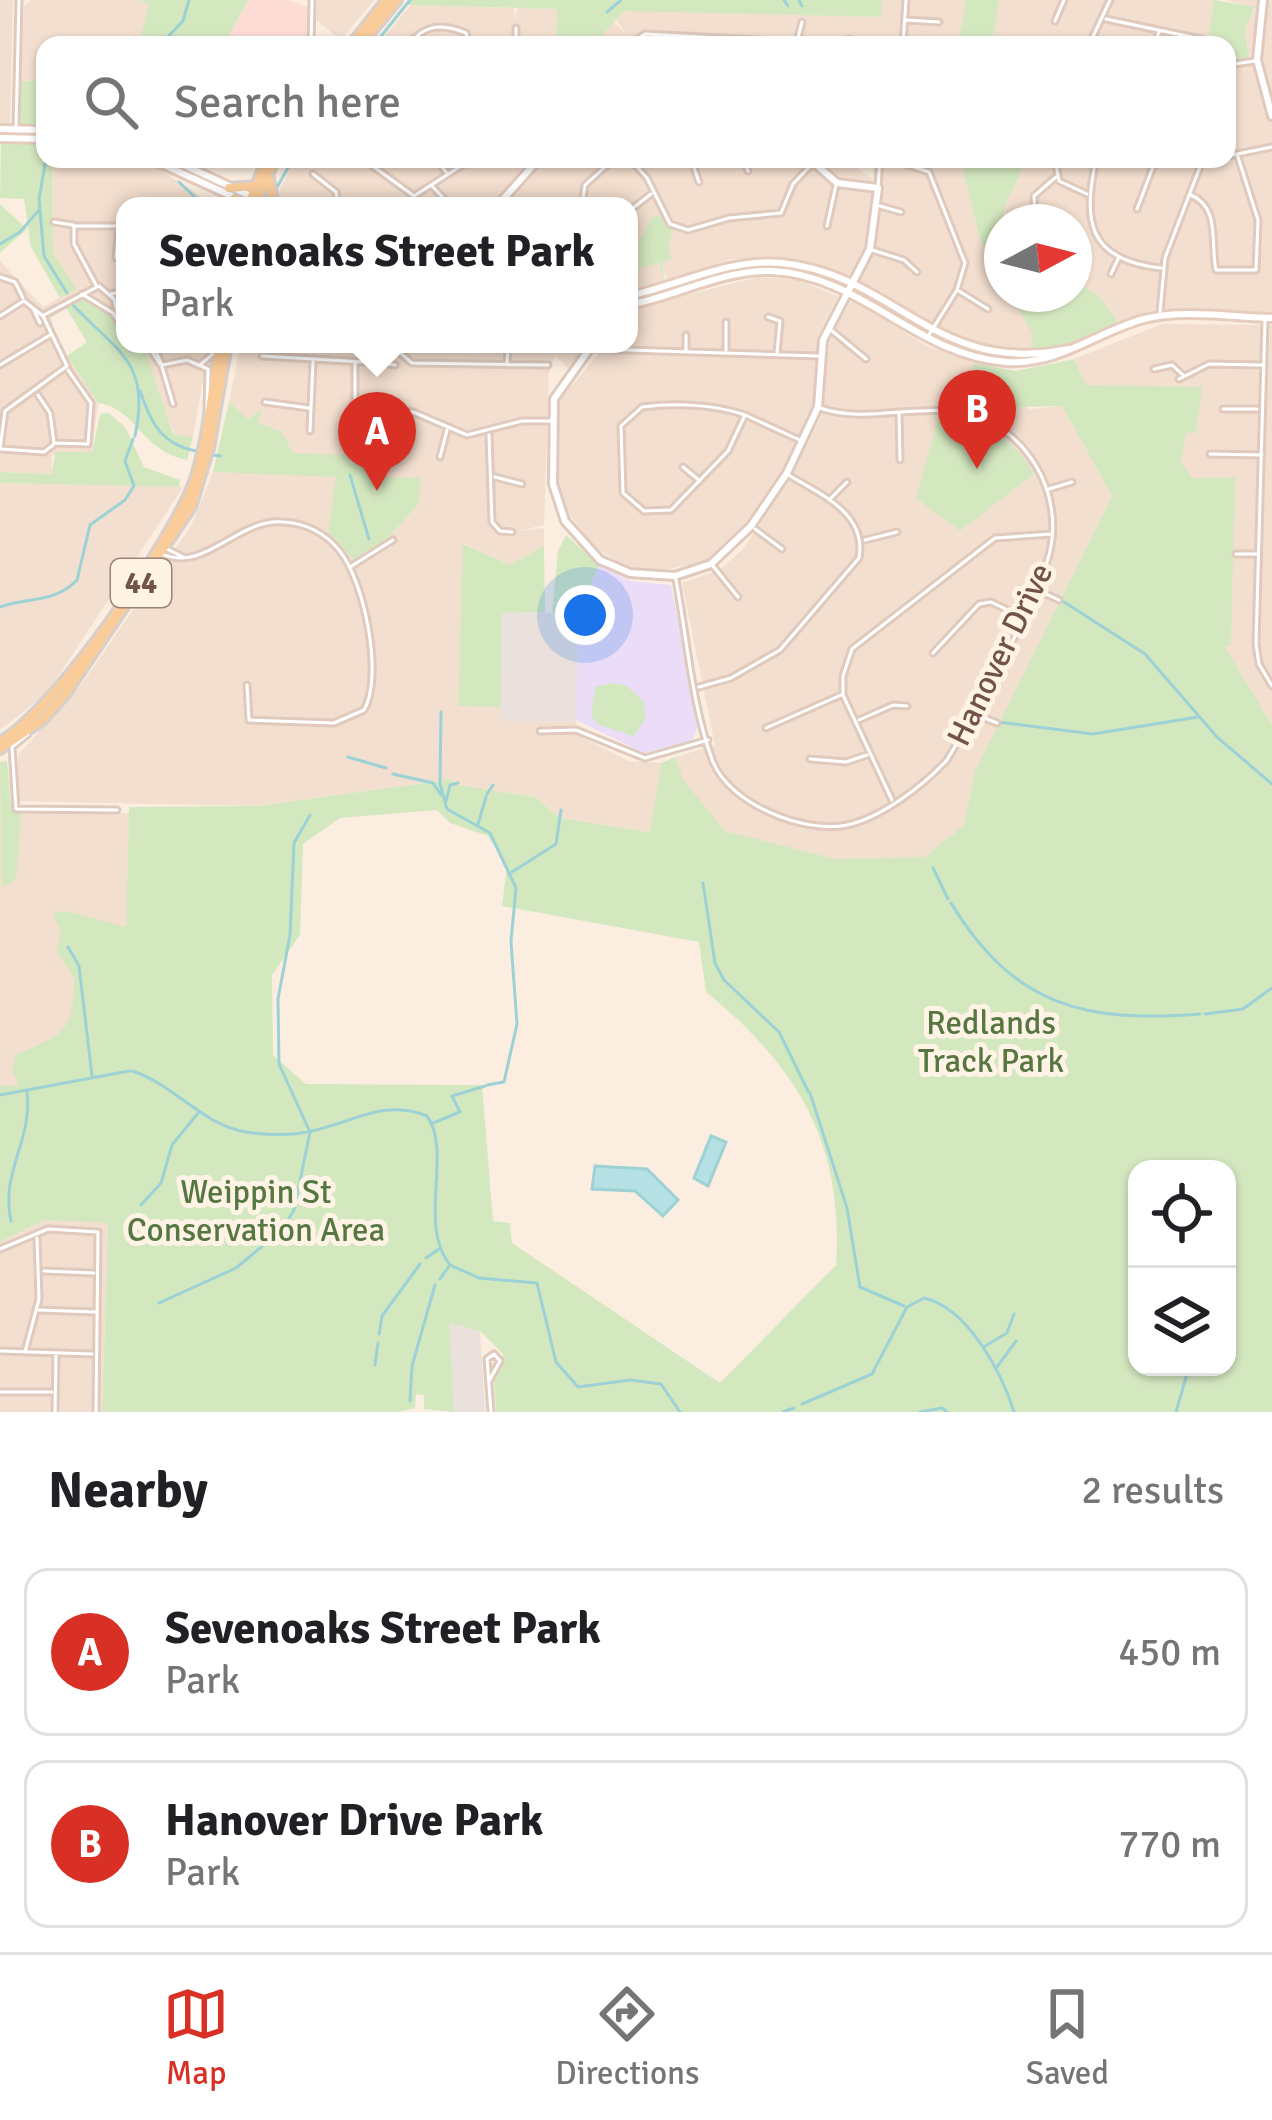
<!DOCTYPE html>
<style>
:root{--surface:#fff;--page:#f2f2f2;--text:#202124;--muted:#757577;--line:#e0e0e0;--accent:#d93025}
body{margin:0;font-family:Signika,sans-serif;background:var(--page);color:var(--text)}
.controls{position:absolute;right:36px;bottom:36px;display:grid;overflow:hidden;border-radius:24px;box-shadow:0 3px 9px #0004}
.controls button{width:108px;height:108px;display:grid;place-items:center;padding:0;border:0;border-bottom:3px solid var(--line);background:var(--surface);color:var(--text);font:60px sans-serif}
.compass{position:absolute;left:984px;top:204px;width:108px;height:108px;border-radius:50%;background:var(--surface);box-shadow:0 3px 9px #0004;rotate:83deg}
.you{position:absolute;left:585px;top:615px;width:42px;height:42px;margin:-30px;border:9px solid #fff;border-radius:50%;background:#1a73e8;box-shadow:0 0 0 18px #1a73e833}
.badge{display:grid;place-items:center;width:78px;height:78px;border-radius:50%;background:var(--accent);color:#fff;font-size:39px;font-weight:700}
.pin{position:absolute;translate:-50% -99px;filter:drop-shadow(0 3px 6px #0008)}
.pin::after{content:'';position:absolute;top:63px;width:42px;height:36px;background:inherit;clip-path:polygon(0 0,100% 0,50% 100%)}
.popup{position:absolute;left:116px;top:197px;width:522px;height:156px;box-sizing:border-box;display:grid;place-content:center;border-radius:24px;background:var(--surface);filter:drop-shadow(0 3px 9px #0005);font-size:39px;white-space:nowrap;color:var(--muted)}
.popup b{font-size:45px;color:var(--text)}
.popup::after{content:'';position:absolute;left:50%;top:100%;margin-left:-24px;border:24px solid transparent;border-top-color:var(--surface)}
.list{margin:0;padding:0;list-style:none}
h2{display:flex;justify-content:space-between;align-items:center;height:156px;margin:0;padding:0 48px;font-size:51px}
h2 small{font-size:39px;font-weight:400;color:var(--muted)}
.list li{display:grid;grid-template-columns:78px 1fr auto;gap:36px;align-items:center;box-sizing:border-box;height:168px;margin:0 24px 24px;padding:0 24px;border:3px solid var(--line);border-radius:24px}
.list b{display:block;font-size:45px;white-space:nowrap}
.list p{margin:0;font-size:39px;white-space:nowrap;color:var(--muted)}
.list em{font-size:39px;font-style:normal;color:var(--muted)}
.icon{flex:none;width:66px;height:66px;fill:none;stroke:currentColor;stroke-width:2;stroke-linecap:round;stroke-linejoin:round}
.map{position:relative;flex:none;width:1272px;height:1412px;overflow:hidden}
.search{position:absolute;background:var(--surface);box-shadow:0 3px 9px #0004;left:36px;right:36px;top:36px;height:132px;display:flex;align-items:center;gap:30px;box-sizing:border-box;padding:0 42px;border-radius:24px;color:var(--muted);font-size:45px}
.sheet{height:540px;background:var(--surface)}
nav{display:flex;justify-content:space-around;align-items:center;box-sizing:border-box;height:168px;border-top:3px solid var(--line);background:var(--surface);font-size:33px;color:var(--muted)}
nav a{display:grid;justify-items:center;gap:6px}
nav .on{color:var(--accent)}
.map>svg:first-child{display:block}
.residential{fill:#f3dfcf}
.commercial{fill:#fcdcd4}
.industrial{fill:#eae1dc}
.education{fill:#ebddf7}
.green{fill:#d4e8c0;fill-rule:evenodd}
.water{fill:#b6e1e4;stroke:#9cd2d5;stroke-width:3}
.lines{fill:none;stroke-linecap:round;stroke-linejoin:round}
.stream{stroke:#9cd2d5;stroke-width:3}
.minor-casing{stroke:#dfcabd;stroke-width:9}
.tertiary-casing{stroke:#dfcabd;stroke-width:12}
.secondary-casing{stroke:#e6ccbd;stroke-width:12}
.primary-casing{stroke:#d7cfcc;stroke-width:14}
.minor{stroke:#fff;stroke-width:3}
.tertiary{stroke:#fff;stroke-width:6}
.secondary{stroke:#fff;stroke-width:6}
.primary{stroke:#f9cc9a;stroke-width:8}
.labels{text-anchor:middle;stroke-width:10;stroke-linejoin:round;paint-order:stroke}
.shield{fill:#fff3e6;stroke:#9c8377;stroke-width:3}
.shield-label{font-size:30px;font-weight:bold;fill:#715348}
.street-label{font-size:33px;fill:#715348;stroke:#fff3e6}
.park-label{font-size:33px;fill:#567741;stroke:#fff3e6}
</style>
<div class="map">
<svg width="1272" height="1412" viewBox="0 0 1272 1412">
<rect width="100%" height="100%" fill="#fbeee0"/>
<path class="residential" d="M0 0H13L10 124H0Z
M32 0H138L149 4 145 36 139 45H45V81H21L24 6Z
M317 0H374L341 40 316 20Z
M882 0H966L958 45H603V33L614 22 629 37 616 20 624 10 881 17Z
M999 0H1214L1207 45H992Z
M1226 0H1272V313L1155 310 1119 324 1099 296 1081 285 1074 288V222H1007L1004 208 1027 159H1227V60L1249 56 1245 30 1255 9Z
M411 5 514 8 515 21 517 8 557 9 556 45H377Z
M52 159H134L156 167 215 206H125V337L110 315 82 299 51 318 57 341 98 403 92 452 52 455V474L0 472V261L43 307 75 289 53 253Z
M294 159H844L873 179 874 159H960L980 239 1002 281V294H1010L1033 333V350L970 344 926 323 850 275 801 260 731 259 667 280 661 262 672 230 665 224 629 251V206H408L409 200 289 206 275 201Z
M659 263 665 281 629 291V272Z
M759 277 798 280 838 296 818 336 815 400 782 471 745 528 710 560 656 572 625 566 594 547 567 511 559 489V401L598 354 601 344H629V309Z
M852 300 927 346 974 363V379L991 382 1003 396 1030 409 1062 406 1112 496 975 771 964 825 924 857 836 859 724 831 683 781 675 757 715 745 682 583 719 570 742 550 794 472 821 417 830 336Z
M1162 324 1272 325V725L1225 647 1192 478 1180 462 1186 432 1086 385 1074 359Z
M140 344H209L193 437 174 434Z
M240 344H349L351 356 352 344H587L568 368 555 355 549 372 544 525 518 531 544 528V546L510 565 464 544 458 705 501 707V721L576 722 577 735 629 761 661 763 650 832 560 818 535 797 451 784V779L257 806 17 801 18 755 83 682 191 526 213 472 337 476 329 532 352 558 386 540 419 504V479L374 477 363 463H351L348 455 293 454 282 432 257 422 262 410 249 419 241 416 229 402 239 353 255 352 239 351Z
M0 483 183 487 47 693 0 730Z
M0 765 6 812 129 813 122 1076 58 1097 0 1095Z
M45 1220 108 1222 102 1412H0V1242Z"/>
<path class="commercial" d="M248 0H287L310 8 306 45H224Z"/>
<path class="industrial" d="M502 612 578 613 576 722 501 721Z
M448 1323 480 1331 485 1412H454Z"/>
<path class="education" d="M599 565 630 581 671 585 698 725 692 741 644 753 576 720 578 613Z"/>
<path class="green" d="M138 0H248L224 45H139L149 4Z
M409 0H882L881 17 624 11 604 33 603 45H556L557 9 405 5Z
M966 0H999L992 45H958Z
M1214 0 1255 7 1245 30 1249 57 1227 60V45H1207Z
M21 81H45V125L21 124Z
M1 143 45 144V159H52L53 253 76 289 60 298 31 247 24 199 0 198Z
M960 159H1027L1004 208 1002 281 980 239Z
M0 204 27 229 0 253Z
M660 214 673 230 668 247 672 258 662 262 665 281 659 263 629 272V251L633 252 651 218Z
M1081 285 1099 296 1119 324 1074 345 1033 350 1032 333 1010 294H1074Z
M81 298 110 315 125 344 144 347 173 434 193 437 187 460C142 452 136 408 98 403L67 356 87 342 66 308Z
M1074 359 1086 385 1202 387 1196 432 1186 433 1181 462 1192 478H1235L1231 645 1225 647 1272 725V1412H496L494 1380 503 1354 480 1331 449 1323 454 1412 424 1409V1395L416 1394 415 1408 398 1412H102L108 1223 45 1220 0 1242V1085L19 1086 12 1070 16 1055C63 1033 74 1035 74 977L56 952 61 932 53 913 66 911 126 927 129 807 258 806 452 779V784L535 797 560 818 650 832 661 763 675 757 684 781 725 831 836 859 924 857 964 825 975 771 1112 496 1062 406 1016 407 991 382 973 379 974 363 1016 371ZM437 810 450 823 488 836 507 867 502 906 699 942 706 992C798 1067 844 1144 836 1265L720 1383 512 1243 510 1223 493 1221 482 1085 306 1084 273 1055 272 975 300 935 303 844 340 818ZM1137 1169H1227V1367H1137Z
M229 402 248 419 263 409 257 422 282 432 293 453 349 455 351 464 362 461 374 477 420 478 419 504 386 540 353 559 328 532 336 477 213 472Z
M109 413 125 427 144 467 180 480 179 487 0 483V472L52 474 55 452H92L100 414Z
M939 416C980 417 1014 438 1034 474L960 531 916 498Z
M566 535 599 565 578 613H552L558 551Z
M463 544 510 565 544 546 545 612 502 613 501 707 458 706Z
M613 683 627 686 644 702 645 720 634 736 599 725 591 716 595 687Z
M7 761 11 805 21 815 16 879 2 888 0 762Z"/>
<path class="water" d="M711 1136 726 1142 708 1186 694 1178Z
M595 1166 647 1169 678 1200 663 1216 635 1191 592 1189Z"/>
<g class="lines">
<path class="stream" d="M784 0 788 6
M799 0 802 6
M607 12 621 0
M160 45 183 21 189 0
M374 45 410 0
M43 121 45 114
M44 146 45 155
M46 159 39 199 44 256 67 293
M179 182 198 200
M276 189 293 159
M0 244 20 232 39 210
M73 305C117 352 151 361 135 436
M140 391C151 423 161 444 196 451
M213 455 221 456
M350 475 369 539
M1061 600 1145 654 1217 737 1272 784
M0 607C28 597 55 603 77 580L90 525 125 500 134 486 125 461 133 439
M441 712 440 784 447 809 490 833 516 888 511 941 517 1024 504 1082 487 1085
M998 722 1093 734 1198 717
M348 757 386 768
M393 774 433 783 441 795
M487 794 493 785
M446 801 450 785 458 783
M478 824 486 797
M933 868 948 899
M512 872 556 844 561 810
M703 883 715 963 724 980 779 1032 808 1091
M951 903C1014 1007 1086 1023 1200 1014
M68 947 79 966 92 1076
M1205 1014 1243 1009 1272 988
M132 1071C174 1084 202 1125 246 1132 267 1135 291 1136 311 1131 352 1123 385 1098 427 1116 453 1152 417 1224 450 1265L479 1278 537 1283 556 1362 578 1387 630 1380 661 1384 680 1412
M810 1093 847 1208 860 1287 904 1306
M0 1095 129 1071
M433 1123 460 1112 452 1096 485 1086
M141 1205 161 1183 172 1145 199 1112
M11 1221C0 1172 33 1140 27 1092
M426 1258 439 1249
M440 1279 449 1266
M159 1303 236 1268 282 1230 294 1210 310 1132 279 1064 278 999 290 935 294 843 310 815
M379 1334 382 1316 420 1264
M985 1346 1007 1333 1014 1314
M375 1365 378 1343
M996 1368 1016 1341
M410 1401 412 1366 435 1285
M802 1404 872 1374 907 1307 924 1298C968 1308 1002 1373 1014 1412
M783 1412 794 1408
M920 1412 942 1408 947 1412
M1176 1412 1189 1367"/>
<defs>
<path id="minor" d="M1106 19 1201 39 1204 45
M906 20 939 22
M1055 21 1064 0
M516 28V45
M1017 42 1020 45
M311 45 312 0
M408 45C425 24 442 23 466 33L469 45
M628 45 645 34 797 42
M796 45 802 22
M847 45 849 39
M903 45 906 0
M1089 45 1110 0
M1154 45 1159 32
M1227 65 1255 61
M16 128 19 0
M1227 156 1272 147
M363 159 414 196 472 159
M436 159 446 172
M630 159 647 178 670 224 688 230 729 218 781 213 793 184 812 164
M691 159 699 182
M743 159 748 171
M890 159 929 172 965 263 957 290 927 338
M1055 159 1059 181 1087 194
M1096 159C1083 221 1087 260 1161 268
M313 174 336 192 338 206
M432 186 450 205
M878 187 880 159
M1191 195C1221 208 1210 244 1216 270H1256L1258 220 1238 157
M582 206 585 185 614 159
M880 206 901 212
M1137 209 1156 159
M629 211 651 194
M54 222 73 225
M1035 222 1034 196 1056 177
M827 226 836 185
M872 250 904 260 917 272
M1111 274 1118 259
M0 277 15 282 23 298
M96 285 74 244V226H119L116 258
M959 291 988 309
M82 294 113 313 125 332
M111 294 125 291
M33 308 40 323
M1160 312 1165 258 1203 159
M44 315 99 286 114 299 120 326
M0 316 22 302
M768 317 780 321 777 353
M1265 320 1256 644 1259 664 1272 686
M831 330 866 359
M147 344 160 364
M153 344 161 363
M390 344 412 363 548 365
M595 349 819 356
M726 350V322
M686 351V335
M262 356 381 363 393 352
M382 363 395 365
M201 364 215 352
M355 364V458
M0 365 50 335
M162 365 187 360 208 369 207 412
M507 365 508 344
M162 367 173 404
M1154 369 1172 365 1183 375
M1179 379 1209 364 1262 365
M38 395 50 413 54 443 88 444 91 403 68 370
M265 402 309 408
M354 404 413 412 467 435 522 421H552
M1223 409H1257
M899 413 900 460
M745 415 728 451 671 510 644 511 623 493 621 426 642 407C674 403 714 404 745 415L802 441
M310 431 313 362
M489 435 492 522 500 531 512 532
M0 449 5 411 67 366 43 316 24 301
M1 449 44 452 53 445
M397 453 405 414
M1210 454 1262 455
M440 457 447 430
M683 467 700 481
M495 477 522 484
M1049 489 1072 482
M829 500 847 482
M755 529 782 549
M865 540 897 532
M165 548 183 557
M162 554C205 573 238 518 283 522 305 523 325 533 339 550 364 580 384 676 364 710L334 723 249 720 247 685
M1236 554H1257
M713 566 738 597
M350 567 393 540
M676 580C687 638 692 707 713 762 730 804 804 834 847 825 881 818 924 785 947 760 974 715 1043 593 1051 546 1061 492 1028 432 974 416 924 400 869 425 820 408
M1035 589 1059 600
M933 653 979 604 991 602 1020 616
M699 687 731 678 780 650 859 558C867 512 819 494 787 474
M972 713 997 723
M859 720 893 705 907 706
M766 728 841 695
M540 731 576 730 645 758 708 740
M28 734 12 747 16 809 117 810
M810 759 846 762 867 755
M892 800 843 695V676L852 649 995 538 1052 534
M0 1249 48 1229 98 1232 96 1412
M44 1271 94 1273
M38 1310 95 1312
M0 1351 92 1354
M25 1352 39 1299 37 1238
M489 1381 500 1361 494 1354 487 1359 491 1412
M0 1392H52
M55 1412 56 1355"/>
<path id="tertiary" d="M1263 0 1257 60 1272 116
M497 206 539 159
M593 344 554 399 553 484 565 521 600 560 630 573 675 576 711 564 751 526 787 473 818 407 823 340 870 249 878 188 837 183 810 159"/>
<path id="secondary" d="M0 129 45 130
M0 138 45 139
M151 159 251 205
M171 159 272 206
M629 296C680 285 729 258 782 263 894 274 937 377 1068 349
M629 305C677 296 721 270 771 271 860 274 917 356 1006 362 1060 365 1096 332 1144 319 1183 309 1232 317 1272 318"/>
<path id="primary" d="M351 45 387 0
M360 45 397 0
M269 178 274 206
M229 188 255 186
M235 198 238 206
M248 206 267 159
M254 206 275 159
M0 742C54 713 175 538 195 479 209 436 212 388 220 344
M0 749 42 720 65 694 191 507 209 448 227 344"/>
</defs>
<use href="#minor" class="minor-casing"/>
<use href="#tertiary" class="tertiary-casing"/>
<use href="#secondary" class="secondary-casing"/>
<use href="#primary" class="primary-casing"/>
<use href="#minor" class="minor"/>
<use href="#tertiary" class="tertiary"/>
<use href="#secondary" class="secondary"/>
<use href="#primary" class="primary"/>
</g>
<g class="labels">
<rect class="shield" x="111" y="559" width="60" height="48" rx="9"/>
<g class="shield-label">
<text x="141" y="593">44</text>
</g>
<g class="street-label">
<text transform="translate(999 654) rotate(-64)" y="12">Hanover Drive</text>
</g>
<g class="park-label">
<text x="991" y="1034">Redlands<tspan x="991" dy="38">Track Park</tspan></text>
<text x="256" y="1203">Weippin St<tspan x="256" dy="38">Conservation Area</tspan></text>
</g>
</g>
</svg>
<div class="controls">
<button><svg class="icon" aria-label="locate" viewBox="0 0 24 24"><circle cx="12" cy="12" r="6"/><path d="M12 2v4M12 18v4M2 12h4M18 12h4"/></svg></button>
<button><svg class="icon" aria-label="layers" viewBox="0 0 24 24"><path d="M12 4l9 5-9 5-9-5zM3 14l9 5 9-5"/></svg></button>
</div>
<svg class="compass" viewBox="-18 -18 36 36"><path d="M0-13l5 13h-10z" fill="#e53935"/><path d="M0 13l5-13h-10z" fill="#757577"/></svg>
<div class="you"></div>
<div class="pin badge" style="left:377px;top:491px">A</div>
<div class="popup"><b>Sevenoaks Street Park</b>Park</div>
<div class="pin badge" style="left:977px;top:469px">B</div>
<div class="search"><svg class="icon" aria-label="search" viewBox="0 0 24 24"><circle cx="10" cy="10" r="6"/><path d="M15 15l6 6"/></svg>Search here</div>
</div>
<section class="sheet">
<h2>Nearby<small>2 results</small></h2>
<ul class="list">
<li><span class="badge">A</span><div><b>Sevenoaks Street Park</b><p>Park</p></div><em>450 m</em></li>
<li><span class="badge">B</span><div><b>Hanover Drive Park</b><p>Park</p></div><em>770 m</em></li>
</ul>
</section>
<nav>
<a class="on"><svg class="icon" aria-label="map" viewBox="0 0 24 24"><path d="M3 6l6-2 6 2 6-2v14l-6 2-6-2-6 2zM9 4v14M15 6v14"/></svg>Map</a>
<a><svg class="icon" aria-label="directions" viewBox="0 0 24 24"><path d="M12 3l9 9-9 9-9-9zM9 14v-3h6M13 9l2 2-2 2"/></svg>Directions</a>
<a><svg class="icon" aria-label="saved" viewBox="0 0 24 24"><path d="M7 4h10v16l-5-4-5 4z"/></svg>Saved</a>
</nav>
